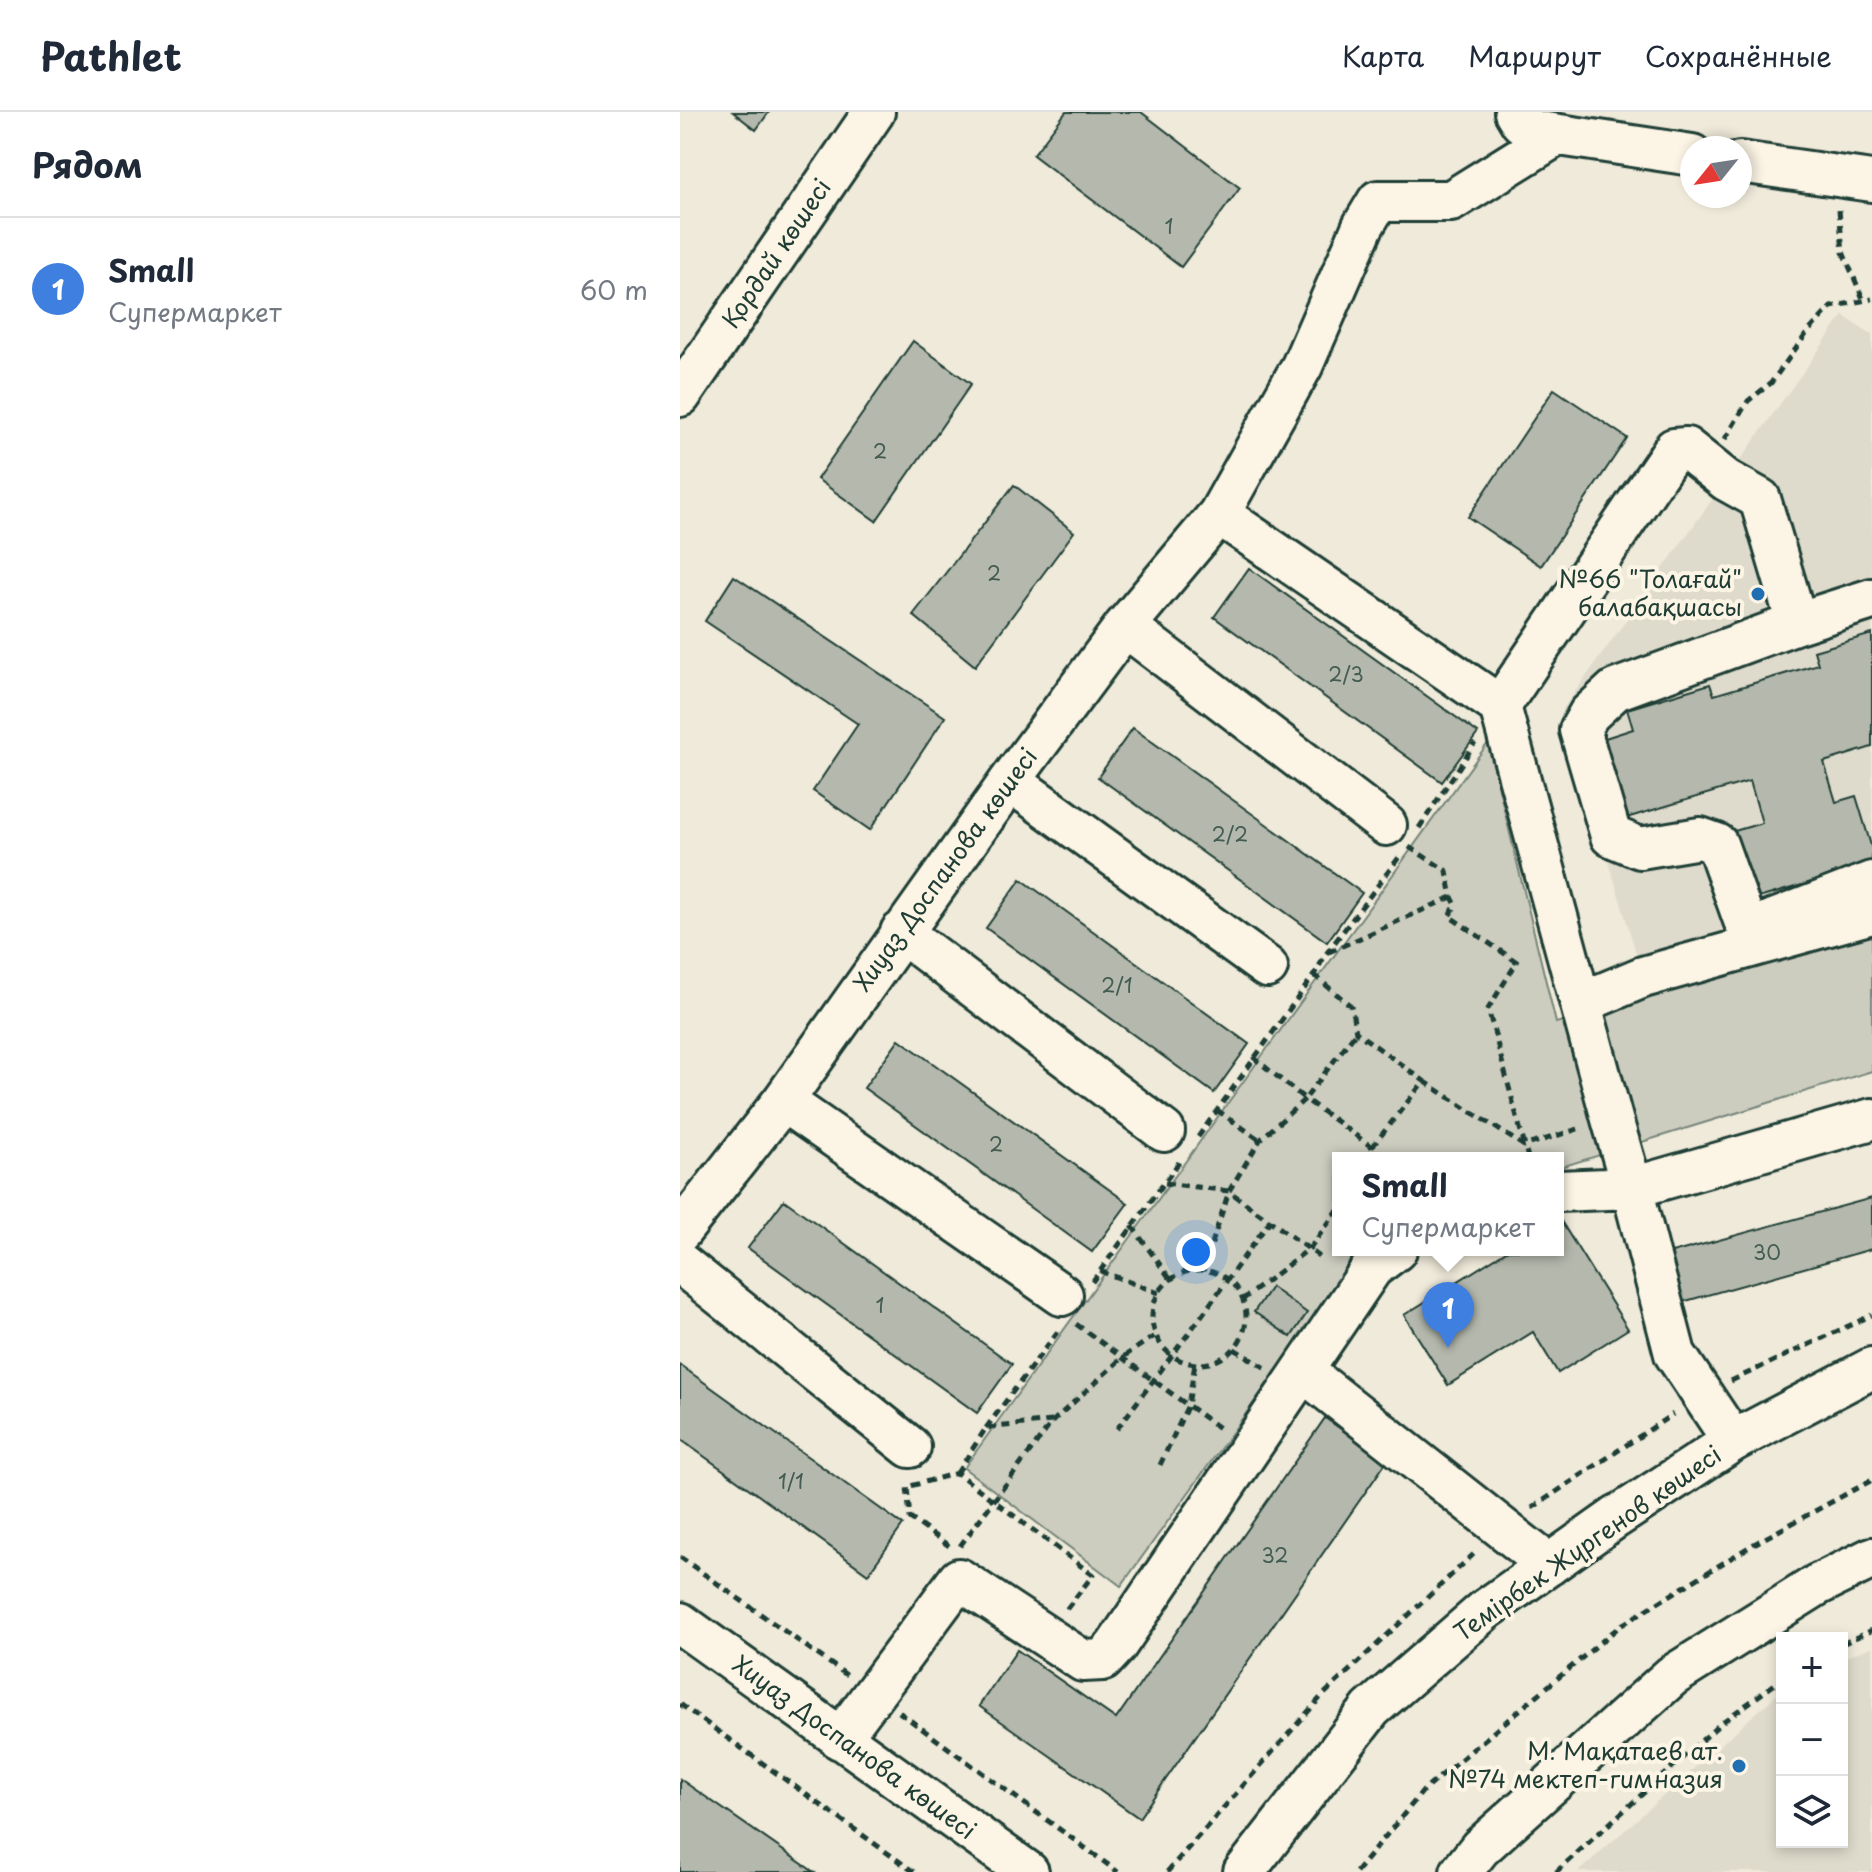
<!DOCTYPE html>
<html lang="ru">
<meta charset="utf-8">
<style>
:root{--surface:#fff;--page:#f6f6f7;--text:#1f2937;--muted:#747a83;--line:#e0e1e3;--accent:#111827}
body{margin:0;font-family:"Playpen Sans",sans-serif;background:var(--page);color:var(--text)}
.controls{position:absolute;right:24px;bottom:24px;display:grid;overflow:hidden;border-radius:0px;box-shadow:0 4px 12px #0003}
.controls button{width:72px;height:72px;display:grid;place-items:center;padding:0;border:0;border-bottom:2px solid var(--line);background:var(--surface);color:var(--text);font:40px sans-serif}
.compass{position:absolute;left:1000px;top:24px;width:72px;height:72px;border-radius:50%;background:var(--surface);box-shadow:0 4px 12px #0003;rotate:240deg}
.you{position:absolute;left:516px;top:1140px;width:28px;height:28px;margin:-20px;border:6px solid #fff;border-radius:50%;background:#1a73e8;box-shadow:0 0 0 12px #1a73e833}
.badge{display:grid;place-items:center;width:52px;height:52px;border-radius:50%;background:var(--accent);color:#fff;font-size:26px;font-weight:700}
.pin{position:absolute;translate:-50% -66px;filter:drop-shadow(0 2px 4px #0008)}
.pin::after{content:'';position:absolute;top:42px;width:28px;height:24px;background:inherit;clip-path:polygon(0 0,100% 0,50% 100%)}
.popup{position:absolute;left:652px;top:1040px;width:232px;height:104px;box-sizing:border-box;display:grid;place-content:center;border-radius:0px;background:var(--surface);filter:drop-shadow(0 2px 6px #0005);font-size:26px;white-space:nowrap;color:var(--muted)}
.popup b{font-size:30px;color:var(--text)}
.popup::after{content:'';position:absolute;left:50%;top:100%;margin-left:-16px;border:16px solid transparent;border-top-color:var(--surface)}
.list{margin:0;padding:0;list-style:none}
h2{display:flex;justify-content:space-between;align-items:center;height:104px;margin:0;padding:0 32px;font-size:34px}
h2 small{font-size:26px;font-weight:400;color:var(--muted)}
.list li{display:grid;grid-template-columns:52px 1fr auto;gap:24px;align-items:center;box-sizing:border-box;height:144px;padding:0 32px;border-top:2px solid var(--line)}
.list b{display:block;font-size:30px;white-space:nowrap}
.list p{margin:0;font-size:26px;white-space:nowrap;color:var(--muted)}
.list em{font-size:26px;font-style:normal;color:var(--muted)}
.icon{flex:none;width:44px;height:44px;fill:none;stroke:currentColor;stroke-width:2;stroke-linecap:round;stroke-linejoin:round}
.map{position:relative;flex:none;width:1192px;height:1760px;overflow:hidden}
header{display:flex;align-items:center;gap:48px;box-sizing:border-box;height:112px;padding:0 40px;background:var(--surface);border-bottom:2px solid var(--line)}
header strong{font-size:38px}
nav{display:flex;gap:44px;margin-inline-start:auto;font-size:28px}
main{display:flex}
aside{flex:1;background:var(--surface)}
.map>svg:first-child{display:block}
.built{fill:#dedbcc}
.green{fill:#cccdbf;stroke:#76857a;stroke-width:2}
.building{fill:#b5b9ad;stroke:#1f3d34;stroke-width:2}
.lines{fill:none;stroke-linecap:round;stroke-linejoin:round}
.minor-casing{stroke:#1f3d34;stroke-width:46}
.path{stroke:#1f3d34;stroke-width:5;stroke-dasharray:8 6;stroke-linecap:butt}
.minor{stroke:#fcf5e5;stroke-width:40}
.poi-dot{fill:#1f6fb2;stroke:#fcf5e5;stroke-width:3}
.labels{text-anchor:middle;stroke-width:8;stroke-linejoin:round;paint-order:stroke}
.number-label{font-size:20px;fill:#445c52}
.street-label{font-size:24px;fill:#1f3d34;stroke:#fcf5e5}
.poi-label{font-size:24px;fill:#1f3d34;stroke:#fcf5e5;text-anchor:end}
</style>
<header>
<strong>Pathlet</strong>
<nav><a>Карта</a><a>Маршрут</a><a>Сохранённые</a></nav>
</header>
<main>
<aside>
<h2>Рядом<small></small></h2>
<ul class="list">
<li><span class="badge" style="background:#3f7fe0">1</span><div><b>Small</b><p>Супермаркет</p></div><em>60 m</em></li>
</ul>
</aside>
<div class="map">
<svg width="1192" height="1760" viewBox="0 0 1192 1760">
<rect width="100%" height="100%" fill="#efeada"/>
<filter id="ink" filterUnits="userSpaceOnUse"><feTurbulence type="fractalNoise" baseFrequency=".0125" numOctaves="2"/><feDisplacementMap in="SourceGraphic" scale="16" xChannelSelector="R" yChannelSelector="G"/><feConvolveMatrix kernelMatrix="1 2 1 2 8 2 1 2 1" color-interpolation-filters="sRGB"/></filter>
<g filter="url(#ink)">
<path class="built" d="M1163 204 1192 222V821L969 884 883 597Z
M1192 1535V1760H898L1102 1578V1730H1162V1546Z"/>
<path class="green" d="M808 631 876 911 1192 821V959L878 1056V1046H658V1138H712L623 1259 596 1260 441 1474 284 1356Z"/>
<path class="building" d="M53 0H89L76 18Z
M386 0H461L560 76 501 155 353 43Z
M233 229 291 272 196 409 137 367Z
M874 277 947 326 861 454 788 405Z
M334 373 394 420 295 554 233 503Z
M569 456 798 621 762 670 534 505Z
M54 464 265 605 190 718 133 679 178 612 25 509Z
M1192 522V635L1144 650 1156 690 1176 684 1192 737V752L1072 788 1051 720 1082 711 1070 669 943 707 919 628 953 617 947 597 1030 572 1034 583 1138 552 1134 539Z
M453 616 682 781 647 830 418 665Z
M341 767 569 932 534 981 306 816Z
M219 927 448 1091 412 1140 184 976Z
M1192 1086V1137L995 1192 981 1144Z
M104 1088 332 1252 297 1301 68 1136Z
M879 1106 948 1217 878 1261 853 1220 768 1273 724 1203 828 1138H878Z
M591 1175 627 1201 611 1225 574 1200Z
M0 1253 223 1413 188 1462 0 1327Z
M645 1306 707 1349 459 1706 299 1594 337 1538 436 1607Z
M0 1667 134 1760H0Z"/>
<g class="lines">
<defs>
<path id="minor" d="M835 0 841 10 853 19 1012 43
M1060 50 1192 69
M0 284 194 0
M539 402 820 594 932 1007 952 1076 995 1242 1053 1329
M1192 487 1117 511 935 578 909 602 900 618 931 724 960 736 1020 726 1037 732 1064 808 1073 816 1192 770
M445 514 706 713
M820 594 994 337 1006 336 1046 368 1080 387 1117 511
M330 669 587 855
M221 820 484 1019
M901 891 963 865 1192 801
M103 989 382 1183
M878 1079 952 1076 1192 1007
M0 1120 103 989 330 669 445 514 539 402 622 254 683 114 698 89H771L877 23
M0 1151 230 1335
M623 1259 869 1453
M0 1511 348 1760
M160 1627 279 1467 403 1549 423 1548 436 1534 692 1156 716 1138
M564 1760 691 1597 805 1498 935 1406 1053 1329 1192 1256
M781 1760 800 1736 992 1564 1137 1473 1192 1446"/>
</defs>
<use href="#minor" class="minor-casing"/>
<path class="path" d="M1159 98 1163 140 1184 189
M1045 327 1068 289 1091 271 1127 221 1151 195 1192 187
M739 716 795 631
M729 735 767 759 772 785 776 793 769 804 837 850 808 897 848 1046
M649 840 772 785
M634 863 671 894 676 920 744 969
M573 945 625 987 676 920
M537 998 580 1028
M518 1025 634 863 646 842 720 744
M692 1035 744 969 844 1034 901 1016
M485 1071 549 1079 644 1148
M452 1114 491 1168
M472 1205a47 47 0 1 1 94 0a47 47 0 1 1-94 0Z
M420 1159 479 1181
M523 1159 549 1079 580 1028 625 987 692 1035 687 1046
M412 1170 500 1049
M562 1188 630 1136 658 1098
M396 1212 543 1319
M554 1237 586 1256
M1051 1269 1192 1203
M306 1316 381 1215
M437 1317 520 1206 589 1110
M480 1353 508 1293 515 1252
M277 1361 306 1316 372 1309
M852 1396 993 1302
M269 1434 230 1406 227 1375 277 1361 413 1463 385 1499
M280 1434 373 1309 443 1245 476 1223
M0 1445 168 1564
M1162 1532 1192 1518
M0 1592 234 1760
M219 1600 438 1760
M487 1760 641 1585 797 1439
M676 1760 743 1679 940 1514 1074 1432 1192 1368
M876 1760 1041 1611 1102 1567"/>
<use href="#minor" class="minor"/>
</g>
</g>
<g class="poi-dot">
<circle cx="1078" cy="482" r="8"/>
<circle cx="1059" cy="1654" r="8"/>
</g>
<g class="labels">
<g class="number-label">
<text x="489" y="122">1</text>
<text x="200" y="347">2</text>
<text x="314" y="469">2</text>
<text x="666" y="570">2/3</text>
<text x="550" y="730">2/2</text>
<text x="437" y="881">2/1</text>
<text x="316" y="1040">2</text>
<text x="1087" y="1148">30</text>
<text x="200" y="1201">1</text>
<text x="111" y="1377">1/1</text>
<text x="595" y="1451">32</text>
</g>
<g class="street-label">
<text transform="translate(97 142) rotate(-56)" y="8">Қордай көшесі</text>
<text transform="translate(266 758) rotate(-54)" y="8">Хиуаз Доспанова көшесі</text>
<text transform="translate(908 1432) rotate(-35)" y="8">Темірбек Жүргенов көшесі</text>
<text transform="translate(174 1636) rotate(36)" y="8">Хиуаз Доспанова көшесі</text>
</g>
<g class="poi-label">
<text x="1062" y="476">№66 "Толағай"<tspan x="1062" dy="28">балабақшасы</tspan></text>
<text x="1043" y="1648">М. Мақатаев ат.<tspan x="1043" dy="28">№74 мектеп-гимназия</tspan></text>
</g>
</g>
</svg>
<div class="controls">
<button>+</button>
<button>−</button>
<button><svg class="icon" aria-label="layers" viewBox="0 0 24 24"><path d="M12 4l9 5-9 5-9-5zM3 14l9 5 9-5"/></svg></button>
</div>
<svg class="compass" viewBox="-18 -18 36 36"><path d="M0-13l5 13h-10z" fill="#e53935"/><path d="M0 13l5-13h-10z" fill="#747a83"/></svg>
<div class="you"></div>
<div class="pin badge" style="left:768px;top:1236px;background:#3f7fe0">1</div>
<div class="popup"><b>Small</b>Супермаркет</div>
</div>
</main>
